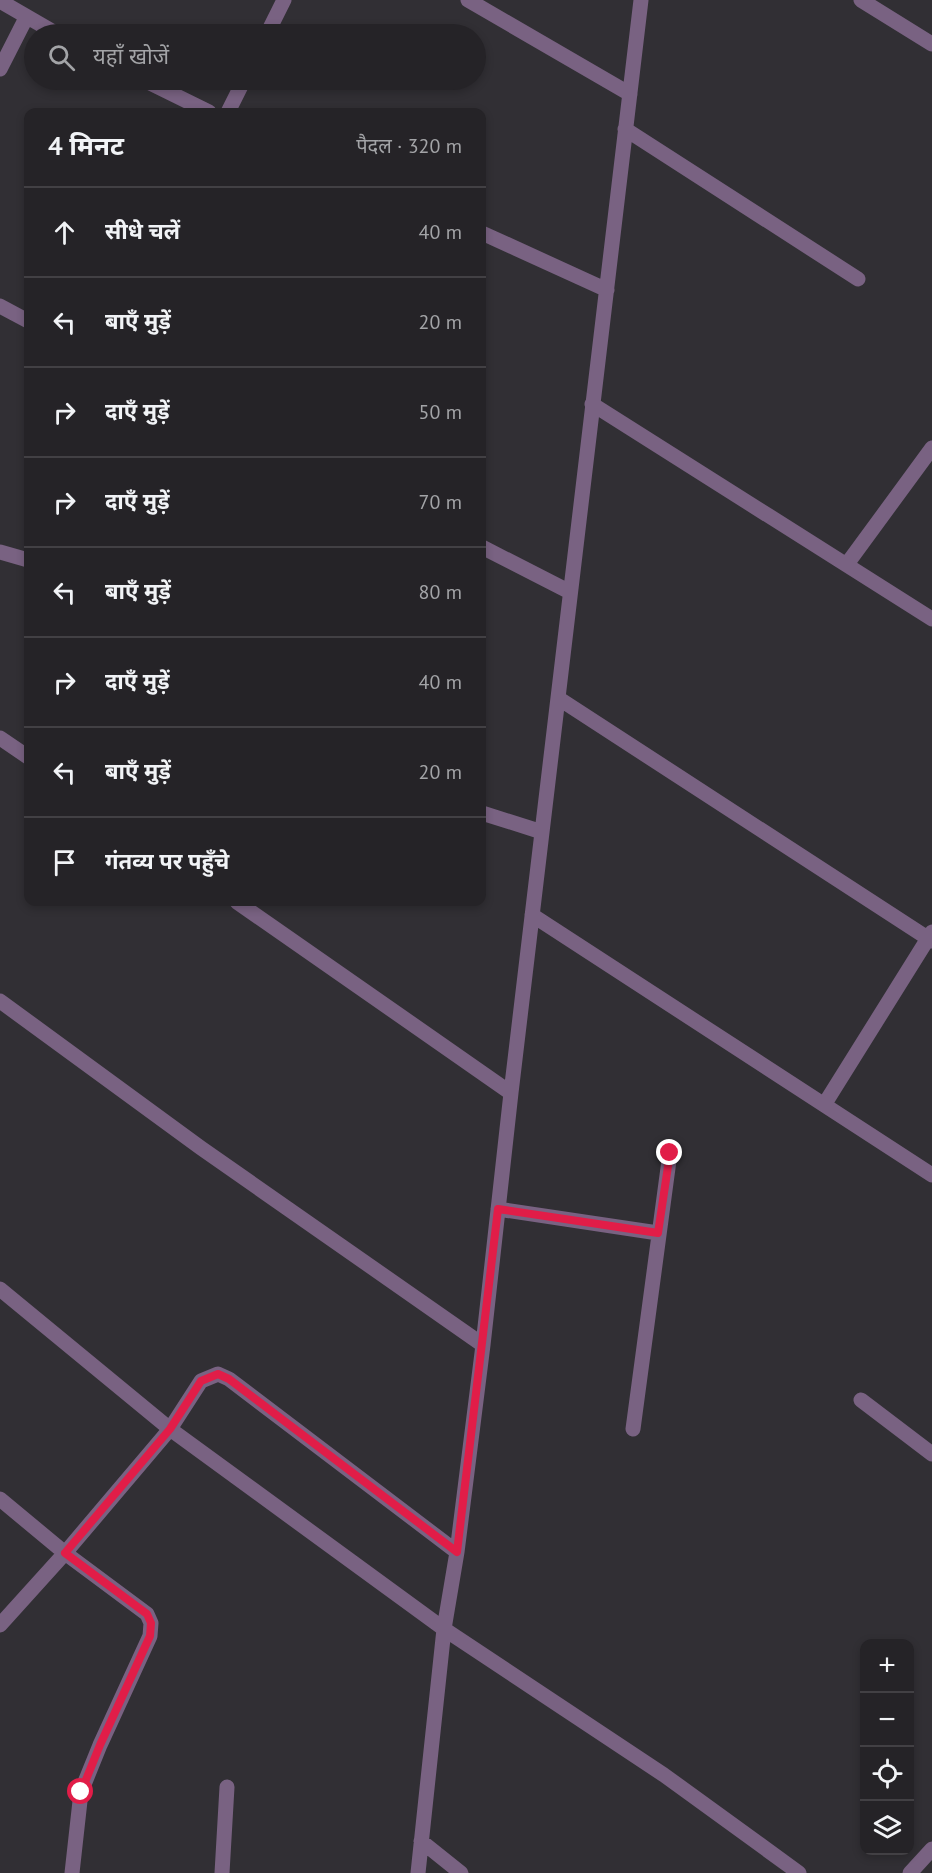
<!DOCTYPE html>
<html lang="hi">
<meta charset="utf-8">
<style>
:root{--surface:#252327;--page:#312f33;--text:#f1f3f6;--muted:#a3a4a7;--line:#424044}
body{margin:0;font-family:"PT Sans","Noto Sans Devanagari",sans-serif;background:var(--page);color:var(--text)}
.controls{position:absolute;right:18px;bottom:18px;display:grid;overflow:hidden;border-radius:12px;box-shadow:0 3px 9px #0003}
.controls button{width:54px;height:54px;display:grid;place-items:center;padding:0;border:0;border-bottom:2px solid var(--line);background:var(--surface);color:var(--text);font:30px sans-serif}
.stop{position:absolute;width:18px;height:18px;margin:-14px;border:4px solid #e11d48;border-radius:50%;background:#fff}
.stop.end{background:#e11d48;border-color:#fff;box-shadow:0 2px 6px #0008}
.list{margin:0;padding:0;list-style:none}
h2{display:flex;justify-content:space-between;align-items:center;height:78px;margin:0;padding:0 24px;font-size:26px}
h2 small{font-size:20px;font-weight:400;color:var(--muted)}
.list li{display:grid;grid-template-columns:39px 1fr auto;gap:18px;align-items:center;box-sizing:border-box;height:90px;padding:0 24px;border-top:2px solid var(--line)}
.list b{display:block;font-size:22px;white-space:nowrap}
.list em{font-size:20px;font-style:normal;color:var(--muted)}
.icon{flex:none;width:33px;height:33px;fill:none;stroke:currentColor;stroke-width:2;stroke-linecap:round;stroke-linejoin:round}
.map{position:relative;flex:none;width:932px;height:1873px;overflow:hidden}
.search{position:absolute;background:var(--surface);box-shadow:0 3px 9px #0003;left:24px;top:24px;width:462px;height:66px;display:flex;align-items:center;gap:15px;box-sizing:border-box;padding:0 21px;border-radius:33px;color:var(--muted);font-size:22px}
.panel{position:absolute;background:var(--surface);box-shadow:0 3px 9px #0003;left:24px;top:108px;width:462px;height:798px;border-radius:12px}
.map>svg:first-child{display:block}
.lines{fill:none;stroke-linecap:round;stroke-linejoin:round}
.minor{stroke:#796282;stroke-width:15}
.route{stroke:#e11d48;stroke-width:8}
</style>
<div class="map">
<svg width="932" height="1873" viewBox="0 0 932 1873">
<rect width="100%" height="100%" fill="#312f34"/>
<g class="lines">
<path class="minor" d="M468 0 630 94
M861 0 932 44
M0 1 57 34
M267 34 284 0
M0 69 26 18
M144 80 209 112
M228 112 244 80
M625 129 858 279
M482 233 607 290
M0 306 28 321
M592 404 932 619
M482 547 570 592
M0 552 28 560
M847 564 932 448
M558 698 932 941
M0 738 28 757
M482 813 542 832
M237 902 511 1093
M532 915 932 1175
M0 1001 201 1148 483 1345
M824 1105 932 932
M498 1209 658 1233
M0 1289 170 1429 444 1629 664 1775 799 1873
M861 1400 932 1454
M633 1429 670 1153
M0 1499 65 1553 147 1614 151 1623 150 1636 100 1745 81 1792 72 1873
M0 1625 65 1553 170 1429 201 1381 218 1374 229 1379 457 1552
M421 1841 461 1873
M222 1873 227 1787
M418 1873 444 1629 457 1552 483 1345 511 1093 641 0
M910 1873 932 1849"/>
</g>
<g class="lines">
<path class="route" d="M81 1792 100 1745 150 1636 151 1623 147 1614 65 1553 170 1429 201 1381 218 1374 229 1379 457 1552 498 1209 658 1233 670 1153"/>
</g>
</svg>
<div class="controls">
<button>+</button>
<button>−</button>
<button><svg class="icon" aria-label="locate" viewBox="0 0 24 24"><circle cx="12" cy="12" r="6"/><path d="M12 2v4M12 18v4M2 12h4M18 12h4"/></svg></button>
<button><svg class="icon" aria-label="layers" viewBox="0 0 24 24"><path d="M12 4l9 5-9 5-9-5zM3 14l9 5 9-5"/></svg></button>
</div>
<div class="stop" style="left:81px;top:1792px"></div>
<div class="stop end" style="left:670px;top:1153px"></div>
<div class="search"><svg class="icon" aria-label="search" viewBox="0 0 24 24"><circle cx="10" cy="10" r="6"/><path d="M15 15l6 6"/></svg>यहाँ खोजें</div>
<section class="panel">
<h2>4 मिनट<small>पैदल · 320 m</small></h2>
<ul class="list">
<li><svg class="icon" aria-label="ahead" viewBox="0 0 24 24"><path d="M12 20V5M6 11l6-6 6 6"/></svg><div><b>सीधे चलें</b></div><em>40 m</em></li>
<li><svg class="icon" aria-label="left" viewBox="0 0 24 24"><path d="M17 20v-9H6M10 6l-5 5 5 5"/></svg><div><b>बाएँ मुड़ें</b></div><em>20 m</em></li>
<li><svg class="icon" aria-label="right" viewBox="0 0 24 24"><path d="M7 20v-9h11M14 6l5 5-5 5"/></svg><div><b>दाएँ मुड़ें</b></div><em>50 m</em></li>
<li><svg class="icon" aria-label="right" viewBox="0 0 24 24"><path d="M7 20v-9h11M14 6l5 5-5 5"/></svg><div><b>दाएँ मुड़ें</b></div><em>70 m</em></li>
<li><svg class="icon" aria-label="left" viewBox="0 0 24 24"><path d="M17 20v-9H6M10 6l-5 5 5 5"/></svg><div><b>बाएँ मुड़ें</b></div><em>80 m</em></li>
<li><svg class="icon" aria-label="right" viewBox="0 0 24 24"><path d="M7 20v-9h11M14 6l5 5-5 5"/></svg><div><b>दाएँ मुड़ें</b></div><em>40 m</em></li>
<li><svg class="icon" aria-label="left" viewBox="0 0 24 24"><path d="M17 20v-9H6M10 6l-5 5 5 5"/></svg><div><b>बाएँ मुड़ें</b></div><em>20 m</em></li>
<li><svg class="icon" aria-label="arrive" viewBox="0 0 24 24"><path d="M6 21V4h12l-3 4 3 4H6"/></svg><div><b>गंतव्य पर पहुँचे</b></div></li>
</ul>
</section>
</div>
